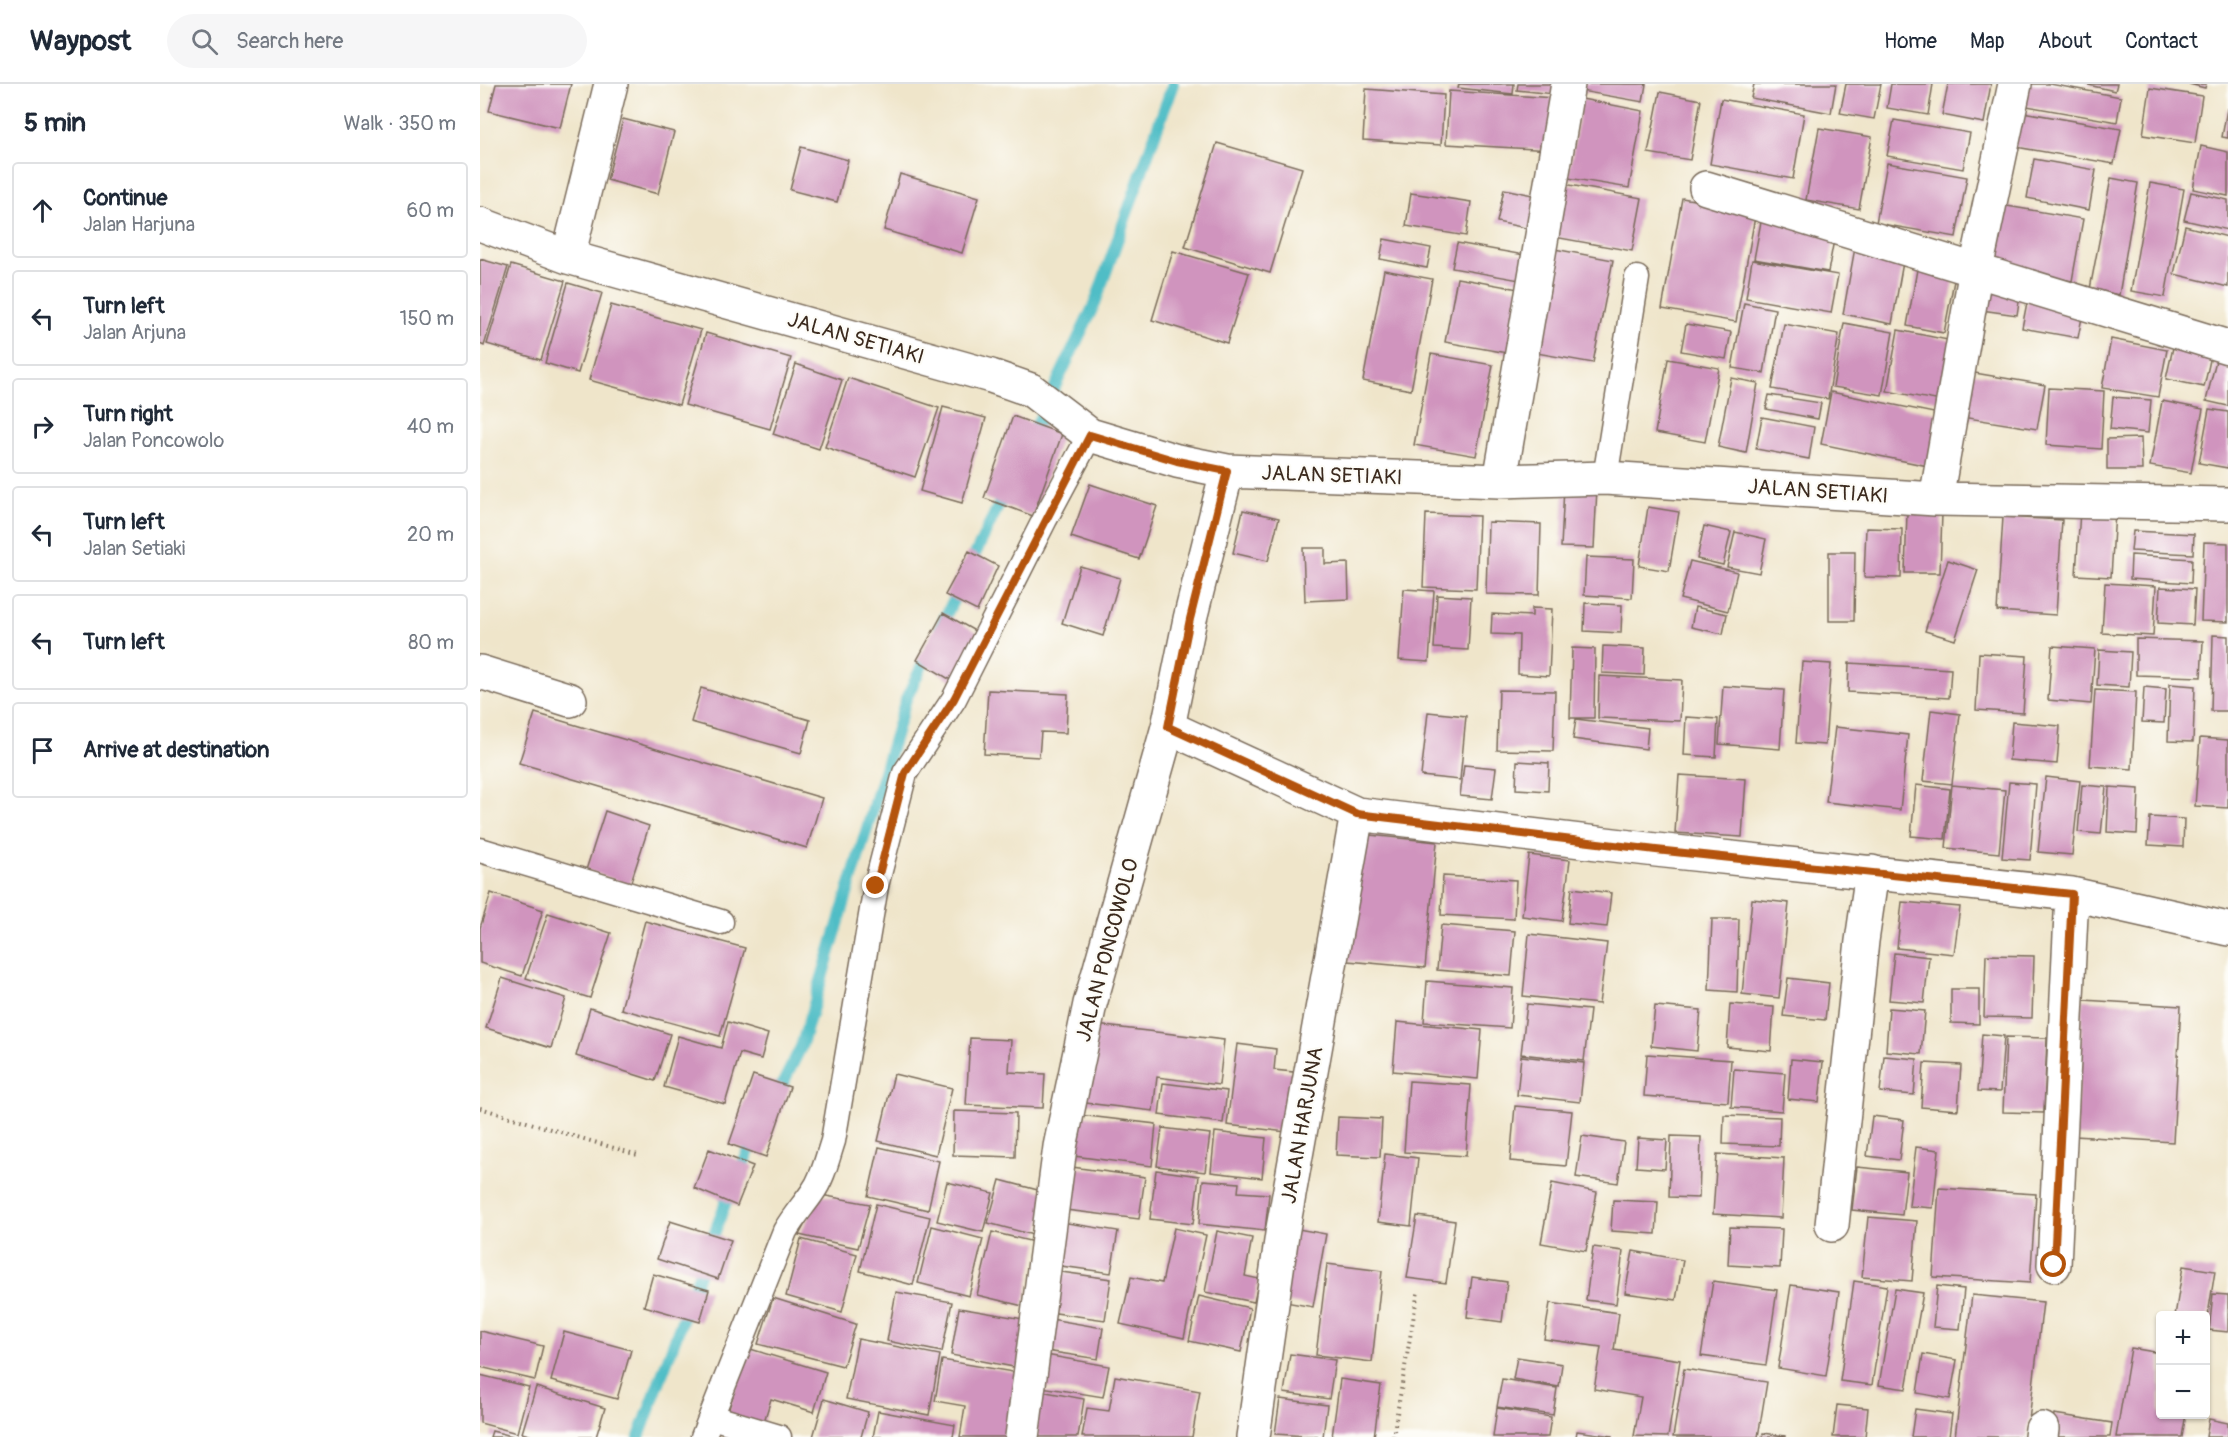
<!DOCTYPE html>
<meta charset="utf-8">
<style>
:root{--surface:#fff;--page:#f6f6f7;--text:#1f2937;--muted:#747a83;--line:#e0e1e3}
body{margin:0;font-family:Pangolin,sans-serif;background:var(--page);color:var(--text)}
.controls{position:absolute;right:18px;bottom:18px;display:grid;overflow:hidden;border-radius:6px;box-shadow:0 2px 4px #0004}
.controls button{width:54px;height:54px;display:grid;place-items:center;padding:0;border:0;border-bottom:2px solid var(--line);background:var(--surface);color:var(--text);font:30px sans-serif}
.stop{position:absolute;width:18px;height:18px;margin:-14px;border:4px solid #b45309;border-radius:50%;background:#fff}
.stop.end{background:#b45309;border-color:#fff;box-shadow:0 2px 6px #0008}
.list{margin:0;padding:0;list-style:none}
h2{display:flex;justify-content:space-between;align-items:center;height:78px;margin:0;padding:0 24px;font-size:26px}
h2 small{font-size:20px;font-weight:400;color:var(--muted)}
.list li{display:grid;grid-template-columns:39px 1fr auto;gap:18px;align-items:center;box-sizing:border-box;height:96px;margin:0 12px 12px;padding:0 12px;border:2px solid var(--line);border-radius:6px}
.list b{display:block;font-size:22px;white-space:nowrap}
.list p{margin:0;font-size:20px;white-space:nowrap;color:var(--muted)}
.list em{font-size:20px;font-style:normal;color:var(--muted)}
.icon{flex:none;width:33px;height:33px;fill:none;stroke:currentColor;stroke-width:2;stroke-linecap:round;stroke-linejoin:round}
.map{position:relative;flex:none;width:1748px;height:1353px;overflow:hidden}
header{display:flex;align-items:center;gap:36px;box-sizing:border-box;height:84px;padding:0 30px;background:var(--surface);border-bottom:2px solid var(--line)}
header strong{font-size:28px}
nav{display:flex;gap:33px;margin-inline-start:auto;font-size:21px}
.search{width:420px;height:54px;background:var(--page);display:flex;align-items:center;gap:15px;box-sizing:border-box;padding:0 21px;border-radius:33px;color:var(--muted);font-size:22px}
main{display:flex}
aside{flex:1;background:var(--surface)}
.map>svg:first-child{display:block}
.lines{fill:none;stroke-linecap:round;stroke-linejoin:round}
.stream{stroke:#4fbdc6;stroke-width:12}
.building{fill:#d094be}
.service-casing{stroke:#7a6b5a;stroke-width:27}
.minor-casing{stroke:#7a6b5a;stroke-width:36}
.path{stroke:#7a6b5a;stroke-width:4;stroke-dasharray:1.5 4.5;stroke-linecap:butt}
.service{stroke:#fff;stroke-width:24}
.minor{stroke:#fff;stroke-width:33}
.route{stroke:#b45309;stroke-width:8}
.labels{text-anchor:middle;stroke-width:4.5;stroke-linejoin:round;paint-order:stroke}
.street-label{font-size:21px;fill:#3b2a1e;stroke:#fdfcf7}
</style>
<header>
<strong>Waypost</strong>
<div class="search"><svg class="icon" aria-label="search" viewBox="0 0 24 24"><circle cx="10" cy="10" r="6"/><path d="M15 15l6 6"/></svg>Search here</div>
<nav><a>Home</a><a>Map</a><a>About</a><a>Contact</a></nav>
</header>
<main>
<aside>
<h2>5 min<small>Walk · 350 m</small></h2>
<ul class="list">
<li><svg class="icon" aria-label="ahead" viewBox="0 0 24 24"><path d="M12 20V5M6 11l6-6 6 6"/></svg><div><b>Continue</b><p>Jalan Harjuna</p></div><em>60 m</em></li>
<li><svg class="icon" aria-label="left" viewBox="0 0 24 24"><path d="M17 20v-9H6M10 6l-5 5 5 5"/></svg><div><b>Turn left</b><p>Jalan Arjuna</p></div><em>150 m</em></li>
<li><svg class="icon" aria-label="right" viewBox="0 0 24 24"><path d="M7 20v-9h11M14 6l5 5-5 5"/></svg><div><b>Turn right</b><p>Jalan Poncowolo</p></div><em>40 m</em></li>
<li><svg class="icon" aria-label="left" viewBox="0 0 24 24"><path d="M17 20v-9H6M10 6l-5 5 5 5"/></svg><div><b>Turn left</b><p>Jalan Setiaki</p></div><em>20 m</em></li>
<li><svg class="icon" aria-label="left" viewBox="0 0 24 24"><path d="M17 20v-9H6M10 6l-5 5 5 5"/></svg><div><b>Turn left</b></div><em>80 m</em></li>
<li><svg class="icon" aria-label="arrive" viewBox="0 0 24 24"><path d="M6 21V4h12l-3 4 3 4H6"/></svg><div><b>Arrive at destination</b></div></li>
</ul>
</aside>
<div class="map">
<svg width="1748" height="1353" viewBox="0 0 1748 1353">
<rect width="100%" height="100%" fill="#fdfcf7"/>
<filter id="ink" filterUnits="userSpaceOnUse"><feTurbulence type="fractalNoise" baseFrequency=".0167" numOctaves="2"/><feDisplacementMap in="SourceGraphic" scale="12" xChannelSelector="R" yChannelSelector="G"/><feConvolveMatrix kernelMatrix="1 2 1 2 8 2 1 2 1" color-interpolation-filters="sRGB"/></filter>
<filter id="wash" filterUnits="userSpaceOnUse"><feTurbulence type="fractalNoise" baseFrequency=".008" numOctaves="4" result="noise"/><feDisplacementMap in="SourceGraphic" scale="24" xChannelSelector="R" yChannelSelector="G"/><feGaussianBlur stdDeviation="1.35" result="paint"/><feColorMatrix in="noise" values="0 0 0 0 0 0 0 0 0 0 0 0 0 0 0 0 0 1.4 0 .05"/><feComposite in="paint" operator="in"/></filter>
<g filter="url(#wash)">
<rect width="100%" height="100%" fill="#efe5ca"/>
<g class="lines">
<path class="stream" d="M550 355 615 219 693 0
M488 485 526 406
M460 544 481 500
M296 1013 321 963 426 615 450 565
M159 1353 251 1104 276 1053"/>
</g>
<g id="blocks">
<path class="building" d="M16 0H91L80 44 9 27Z
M979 0H1034L1033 10 978 4Z
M1038 0H1084L1082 11 1037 6Z
M1096 0H1166L1163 18 1095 6Z
M1274 0H1356L1351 29 1271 14Z
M1366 0H1401L1394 35 1360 29Z
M1411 0H1453L1448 31 1407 24Z
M1468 0H1511L1504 39 1462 31Z
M1544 0H1570L1641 13 1637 38 1541 21Z
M1604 0H1637L1635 7Z
M1709 0H1726L1725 4Z
M1670 4 1722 12 1715 59 1663 51Z
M886 5 964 11 961 61 883 56Z
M969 7 1074 14 1071 66 966 60Z
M1180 8 1221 16 1210 76 1168 69Z
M1102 15 1163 27 1149 104 1088 94Z
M1241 15 1324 30 1313 95 1230 80Z
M1747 25H1748V54L1742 53Z
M1537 27 1641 45 1634 80 1530 62Z
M143 35 194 48 178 110 127 96Z
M1414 36 1490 49 1483 85 1407 72Z
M1339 44 1392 53 1379 125 1326 116Z
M737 59 822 84 790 189 705 163Z
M1721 62 1748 68V112L1713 105Z
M321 63 368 76 357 118 310 106Z
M1554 75 1616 86 1609 126 1547 114Z
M1407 79 1487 93 1476 153 1396 139Z
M420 90 499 113 482 169 404 146Z
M1631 94 1658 99 1639 211 1610 205Z
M1670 99 1704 105 1685 213 1651 207Z
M1084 100 1162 114 1152 167 1074 153Z
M1024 105 1062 113 1055 146 1017 138Z
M1711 108 1748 116V146L1704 136Z
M931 109 991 118 986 152 926 142Z
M1202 114 1276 127 1256 238 1182 225Z
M1515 120 1603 135 1592 197 1504 181Z
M1282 132 1356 145 1348 188 1274 175Z
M1705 142 1748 153V203L1694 190Z
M904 155 951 164 947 184 900 175Z
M1376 158 1425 167 1412 240 1363 230Z
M977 159 1050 172 1045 197 972 184Z
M1064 163 1133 176 1113 279 1045 267Z
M693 167 769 189 747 259 672 236Z
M1439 174 1477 181 1464 249 1427 242Z
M0 175 28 183 4 262 0 260Z
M1272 176 1358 191 1351 229 1266 214Z
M31 181 85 197 61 276 7 260Z
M904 186 952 195 931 306 883 297Z
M977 194 1050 207 1038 271 965 258Z
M1498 198 1541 204 1537 231 1494 225Z
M88 199 122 209 98 289 65 279Z
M1548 213 1604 223 1598 254 1542 244Z
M1264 219 1295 225 1284 289 1252 284Z
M131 221 221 246 199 321 109 296Z
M1364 239 1413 248 1402 311 1353 303Z
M1206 240 1251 248 1246 275 1201 267Z
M1304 240 1359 250 1348 315 1292 305Z
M1418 246 1478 258 1466 318 1407 307Z
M226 249 311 274 290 345 205 321Z
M1631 255 1687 266 1678 313 1622 304Z
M1694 259 1732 267 1724 303 1686 295Z
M1738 268 1748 270V322L1726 317Z
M951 270 1013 281 996 372 934 361Z
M1188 275 1239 284 1225 358 1175 349Z
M316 280 362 296 339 365 293 350Z
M1483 287 1565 301 1557 345 1475 332Z
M368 294 459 324 435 393 345 363Z
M1251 294 1278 299 1266 369 1238 363Z
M1569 304 1624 307 1621 365 1566 361Z
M1351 308 1464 331 1453 383 1341 360Z
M1289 311 1341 319 1338 335 1286 325Z
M1633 313 1671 316 1668 349 1630 345Z
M1682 317 1723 325 1711 389 1670 382Z
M463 323 506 334 482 419 440 407Z
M1729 325 1748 328V384L1719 379Z
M533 332 582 350 553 432 504 414Z
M1282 333 1334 343 1329 375 1276 365Z
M1661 354 1662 386H1627V355Z
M610 400 677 422 659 475 591 453Z
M1084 403 1117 404 1114 464 1081 463Z
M1168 423 1199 428 1189 487 1159 482Z
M763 426 799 434 788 477 753 469Z
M1600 426 1635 428 1631 493 1596 491Z
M1427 428 1462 429 1460 489H1425Z
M946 430 999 432 996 505 943 503Z
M1523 433 1582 436 1576 531 1517 527Z
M1008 438 1061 440 1059 511 1006 510Z
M1224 442 1251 448 1243 481 1217 475Z
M1386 444 1422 445 1421 494 1384 493Z
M1653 447 1714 450 1713 470 1651 467Z
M1255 448 1286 455 1279 489 1247 483Z
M1724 458 1748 459V538L1721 537Z
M823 464H845V480L868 479 869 515 825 517Z
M489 467 518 482 497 527 465 511Z
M1349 468H1375L1374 537H1349Z
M1651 471 1712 475 1711 499 1650 495Z
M1106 473 1154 475 1152 514 1104 511Z
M1468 476 1498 486 1475 556 1445 547Z
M1210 477 1257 488 1248 527 1200 515Z
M600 482 640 494 623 552 582 539Z
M1625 499 1676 502 1673 552 1622 549Z
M1680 503 1715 505 1713 541 1678 539Z
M924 505 954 507 949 578 919 576Z
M957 511 991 513 988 566 954 564Z
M1105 519 1142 521 1141 549 1104 547Z
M1215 523 1247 530 1243 550 1211 543Z
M1052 524 1072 525 1069 592 1038 590 1039 551 1011 550 1012 530 1052 532Z
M463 529 502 551 474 598 437 576Z
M1733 551 1748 552V627H1731Z
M1656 555 1723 557 1721 593 1656 591Z
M1123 562 1165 564 1164 591 1122 589Z
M1572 562 1615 565 1611 620 1568 616Z
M1092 564 1115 565 1114 634H1090Z
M1619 566 1651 568 1649 603 1617 601Z
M1499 569 1547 572 1543 629 1496 626Z
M1322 578 1351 580 1345 661 1316 659Z
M1369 579 1471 585 1469 614 1368 608Z
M1119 592 1202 596 1200 637 1118 634Z
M1690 600 1715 602 1713 658 1688 657Z
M1243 602 1304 606 1300 665 1239 660Z
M1664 603 1686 605 1684 639 1662 638Z
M221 604 330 636 321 669 211 638Z
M508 606 588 610 586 649 561 648 559 673 504 670Z
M1019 606 1075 607 1073 667 1017 666Z
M1615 606 1656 608 1652 685 1610 682Z
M1451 626 1480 630 1472 700 1443 697Z
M948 628 986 632 980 696 941 692Z
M55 629 342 714 327 764 39 679Z
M1206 633 1238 635 1236 673 1204 671Z
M1096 635 1168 644 1166 665 1093 655Z
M1532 638 1580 642 1577 680 1529 676Z
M1355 643 1428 651 1420 726 1346 718Z
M1720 654 1748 656V724L1715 722Z
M1037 677 1069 679 1068 707 1036 705Z
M984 681 1016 684 1012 715 980 712Z
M1199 691 1266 695 1262 753 1195 749Z
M1566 693 1600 697 1592 771 1558 768Z
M1529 698 1556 700 1550 776 1522 774Z
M1436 701 1470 705 1465 755 1431 752Z
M1472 701 1525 706 1519 769 1466 764Z
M1602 701 1626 703 1621 750 1598 748Z
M1629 703 1659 705 1657 750 1627 748Z
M125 727 169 742 150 801 106 786Z
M1670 733 1704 735 1703 763 1668 761Z
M880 750 957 758 945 884 868 877Z
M1049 771 1090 776 1082 837 1042 832Z
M963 792 1036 796 1034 835 961 831Z
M1092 804 1131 809 1127 843 1088 839Z
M11 809 63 826 42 892 0 879V844Z
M1272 815 1309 819 1299 914 1262 910Z
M1422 818 1480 823 1474 870 1417 864Z
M68 829 131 849 110 914 46 894Z
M1232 835H1259L1257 908 1229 906Z
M165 837 265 864 240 952 141 925Z
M961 841 1035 847 1031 892 957 886Z
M1049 850 1127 859 1119 920 1043 912Z
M1414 869 1449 873 1444 919 1409 916Z
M1506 871 1554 872 1552 934 1504 933Z
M22 894 86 914 71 964 6 944Z
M1308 894 1349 899 1345 936 1303 932Z
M947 897 1033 904 1030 944 944 938Z
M1471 905H1499V940L1471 939Z
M1603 916 1701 922 1693 1058 1595 1052Z
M1047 920 1110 926 1104 977 1041 970Z
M1250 920 1294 923 1291 967 1247 963Z
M1175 922 1221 926 1217 967 1171 962Z
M110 924 190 950 175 997 96 972Z
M1409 924 1445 927 1441 970 1406 967Z
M248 938 288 950 281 975 260 969 245 1020 184 1003 198 952 241 964Z
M917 938 1002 946 998 995 913 987Z
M616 941 744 956 739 1001 677 993 673 1027 606 1019Z
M1502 950 1524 952 1520 1008 1498 1007Z
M1526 953 1567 954 1564 1029 1523 1028Z
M490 954 531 956 529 988 565 990 563 1024 486 1021Z
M757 960 796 965 794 986 823 989 815 1049 747 1041Z
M1167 970 1251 976 1248 1018 1164 1012Z
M1041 972 1104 979 1100 1018 1037 1011Z
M1404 972 1437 975 1434 1011 1400 1008Z
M1311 975 1343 978 1339 1018 1308 1015Z
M1444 979 1481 981 1478 1026 1441 1023Z
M1254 985 1305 989 1302 1027 1251 1023Z
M414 990 472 1004 456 1071 398 1057Z
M273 991 310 1003 286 1073 249 1060Z
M929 997 991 1001 986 1072 924 1068Z
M683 999 747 1007 743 1039 679 1031Z
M1035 1022 1092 1027 1086 1082 1030 1077Z
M474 1027 536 1029 535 1073 473 1071Z
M599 1031 676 1040 672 1082 594 1072Z
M1244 1031 1300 1033 1299 1062 1243 1060Z
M1392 1032 1424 1036 1419 1076 1387 1072Z
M858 1033 902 1035 900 1073 856 1071Z
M682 1044 730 1050 725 1088 677 1082Z
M735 1048 786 1054 782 1094 731 1088Z
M1102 1052 1144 1058 1138 1099 1096 1093Z
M1191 1052 1221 1053 1219 1114 1189 1113Z
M1158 1054 1187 1056 1185 1085 1156 1083Z
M399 1063 459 1077 448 1126 388 1112Z
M1436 1063 1459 1066 1453 1124 1429 1122Z
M229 1065 273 1082 257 1122 214 1104Z
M905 1070 938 1074 931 1142 898 1138Z
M1237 1070 1304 1074 1301 1134 1233 1130Z
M592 1083 665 1093 659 1135 586 1126Z
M1377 1083 1427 1088 1422 1131 1372 1126Z
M676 1086 719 1092 713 1140 670 1135Z
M520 1096 569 1109 557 1152 508 1139Z
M723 1096 759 1099 758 1108 789 1110 785 1147 719 1140Z
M467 1098 513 1109 503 1148 457 1137Z
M1072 1099 1117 1108 1106 1167 1061 1159Z
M1459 1104 1556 1110 1550 1199 1453 1193Z
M341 1111 390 1120 378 1164 319 1151Z
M1133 1116 1178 1118 1176 1150 1131 1147Z
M396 1120 450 1133 433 1201 380 1187Z
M937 1132 975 1137 966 1199 927 1194Z
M1388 1133 1437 1137 1432 1197 1382 1193Z
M190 1137 251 1156 238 1195 177 1175Z
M581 1138 638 1147 631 1189 574 1181Z
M452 1142 503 1155 489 1212 438 1199Z
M807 1143 846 1150 833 1223 794 1216Z
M1250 1143 1302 1145 1300 1184 1248 1181Z
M694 1144 726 1151 704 1254 640 1240 651 1193 682 1199Z
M737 1147 772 1154 765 1192 779 1195 774 1218 725 1208Z
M512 1148 558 1159 543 1222 497 1211Z
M321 1155 377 1170 362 1228 306 1212Z
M1113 1163 1143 1167 1136 1220 1106 1216Z
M1153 1167 1203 1176 1196 1216 1145 1209Z
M847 1180 902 1187 892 1278 836 1271Z
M1703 1182 1735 1187 1727 1237 1726 1232H1695Z
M574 1187 631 1195 625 1236 569 1228Z
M173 1190 229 1206 220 1238 164 1222Z
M992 1193 1027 1198 1022 1238 987 1233Z
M1233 1197 1297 1206 1286 1281 1221 1272Z
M1374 1197 1407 1202 1392 1301 1360 1297Z
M1311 1201 1359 1208 1346 1292 1298 1284Z
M1457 1202 1484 1205 1480 1245 1453 1243Z
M1415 1205 1443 1209 1426 1305 1399 1301Z
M416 1208 472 1218 462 1268 407 1257Z
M1733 1210 1748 1211V1248L1729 1246Z
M1492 1211 1563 1218 1547 1353H1475Z
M719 1212 770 1224 761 1268 709 1257Z
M293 1214 376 1240 363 1282 278 1260Z
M1070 1219 1139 1229 1134 1266 1200 1276 1188 1353 1154 1352 1161 1313 1114 1305 1121 1263 1064 1255Z
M479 1224 549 1236 539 1284 471 1271Z
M565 1234 623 1244 618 1275 560 1266Z
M0 1247 63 1262 55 1296 0 1283Z
M84 1248 151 1266 137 1315 71 1297Z
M378 1255 460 1271 449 1331 366 1315Z
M267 1264 346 1288 334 1328 291 1315 283 1341 247 1331Z
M1651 1264 1680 1269V1330H1706L1702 1353H1636Z
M560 1270 629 1282 623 1313 555 1302Z
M810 1270 855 1276 849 1315 804 1309Z
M1443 1270 1477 1276 1470 1315 1437 1309Z
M1037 1273 1082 1280 1079 1303 1033 1295Z
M462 1276 539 1289 528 1353H480L485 1322 455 1317Z
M1204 1285 1287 1298 1278 1353H1193Z
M0 1291 49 1303 37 1349 0 1339Z
M635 1292 720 1307 712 1353H602L607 1324 629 1327Z
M860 1295 901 1301 894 1353H852Z
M1022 1295 1077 1304 1073 1331 1017 1323Z
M56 1303 125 1324 116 1353H55L42 1349Z
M550 1305 604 1315 598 1353H558Z
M344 1315 388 1328 381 1353H333Z
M800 1315 847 1321 843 1353 795 1350Z
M1357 1321 1388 1324 1385 1353H1353Z
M1017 1324 1071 1333 1068 1353H1013Z
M1435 1325 1472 1330 1469 1353H1431Z
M398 1327 475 1341 473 1353H393Z
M1574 1330 1632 1339 1630 1353H1570Z
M1729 1335 1748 1339V1353H1726Z
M12 1347 32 1352 31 1353H10Z
M1097 1347 1132 1352V1353H1096Z
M1283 1349 1305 1352V1353H1282Z"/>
</g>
</g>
<g filter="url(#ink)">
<use href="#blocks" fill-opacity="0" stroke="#7a6b5a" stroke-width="1.5"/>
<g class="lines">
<defs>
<path id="service" d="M1125 394 1157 194
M0 766 241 838
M232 1333 299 1353
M223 1353 305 1147C313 1133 323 1122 332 1109 343 1094 347 1075 353 1057L396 802 425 689 474 615 565 435 610 351"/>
<path id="minor" d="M1226 104 1748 263
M0 140 88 173 511 292 551 306 610 351 697 377 747 387 1020 397 1125 394 1456 415 1748 420
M88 173 131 0
M1020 397 1088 0
M1456 415 1496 185 1535 0
M0 588 90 616
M688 643 877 730 1176 766 1592 810 1748 845
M1352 1141 1382 857 1392 788
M1574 1181 1592 810
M542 1353 580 1063 610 920 688 643 710 535 747 387
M773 1353 802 1150 877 730
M1561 1353 1562 1345"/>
</defs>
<use href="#service" class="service-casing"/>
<use href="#minor" class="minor-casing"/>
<path class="path" d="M0 1024 161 1072
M913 1353 938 1207"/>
<use href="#service" class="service"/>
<use href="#minor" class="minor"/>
</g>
</g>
<g class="lines" filter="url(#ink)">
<path class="route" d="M396 802 425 689 474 615 610 351 697 377 747 387 710 535 688 643 877 730 1176 766 1592 810 1574 1181"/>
</g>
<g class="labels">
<g class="street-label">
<text transform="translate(376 254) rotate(16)" y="7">JALAN SETIAKI</text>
<text transform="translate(852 391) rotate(2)" y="7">JALAN SETIAKI</text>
<text transform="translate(1338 407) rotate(4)" y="7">JALAN SETIAKI</text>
<text transform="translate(627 866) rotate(-75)" y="7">JALAN PONCOWOLO</text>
<text transform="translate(822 1041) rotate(-80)" y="7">JALAN HARJUNA</text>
</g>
</g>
</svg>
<div class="controls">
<button>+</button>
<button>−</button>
</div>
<div class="stop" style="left:1574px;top:1181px"></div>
<div class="stop end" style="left:396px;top:802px"></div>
</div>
</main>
